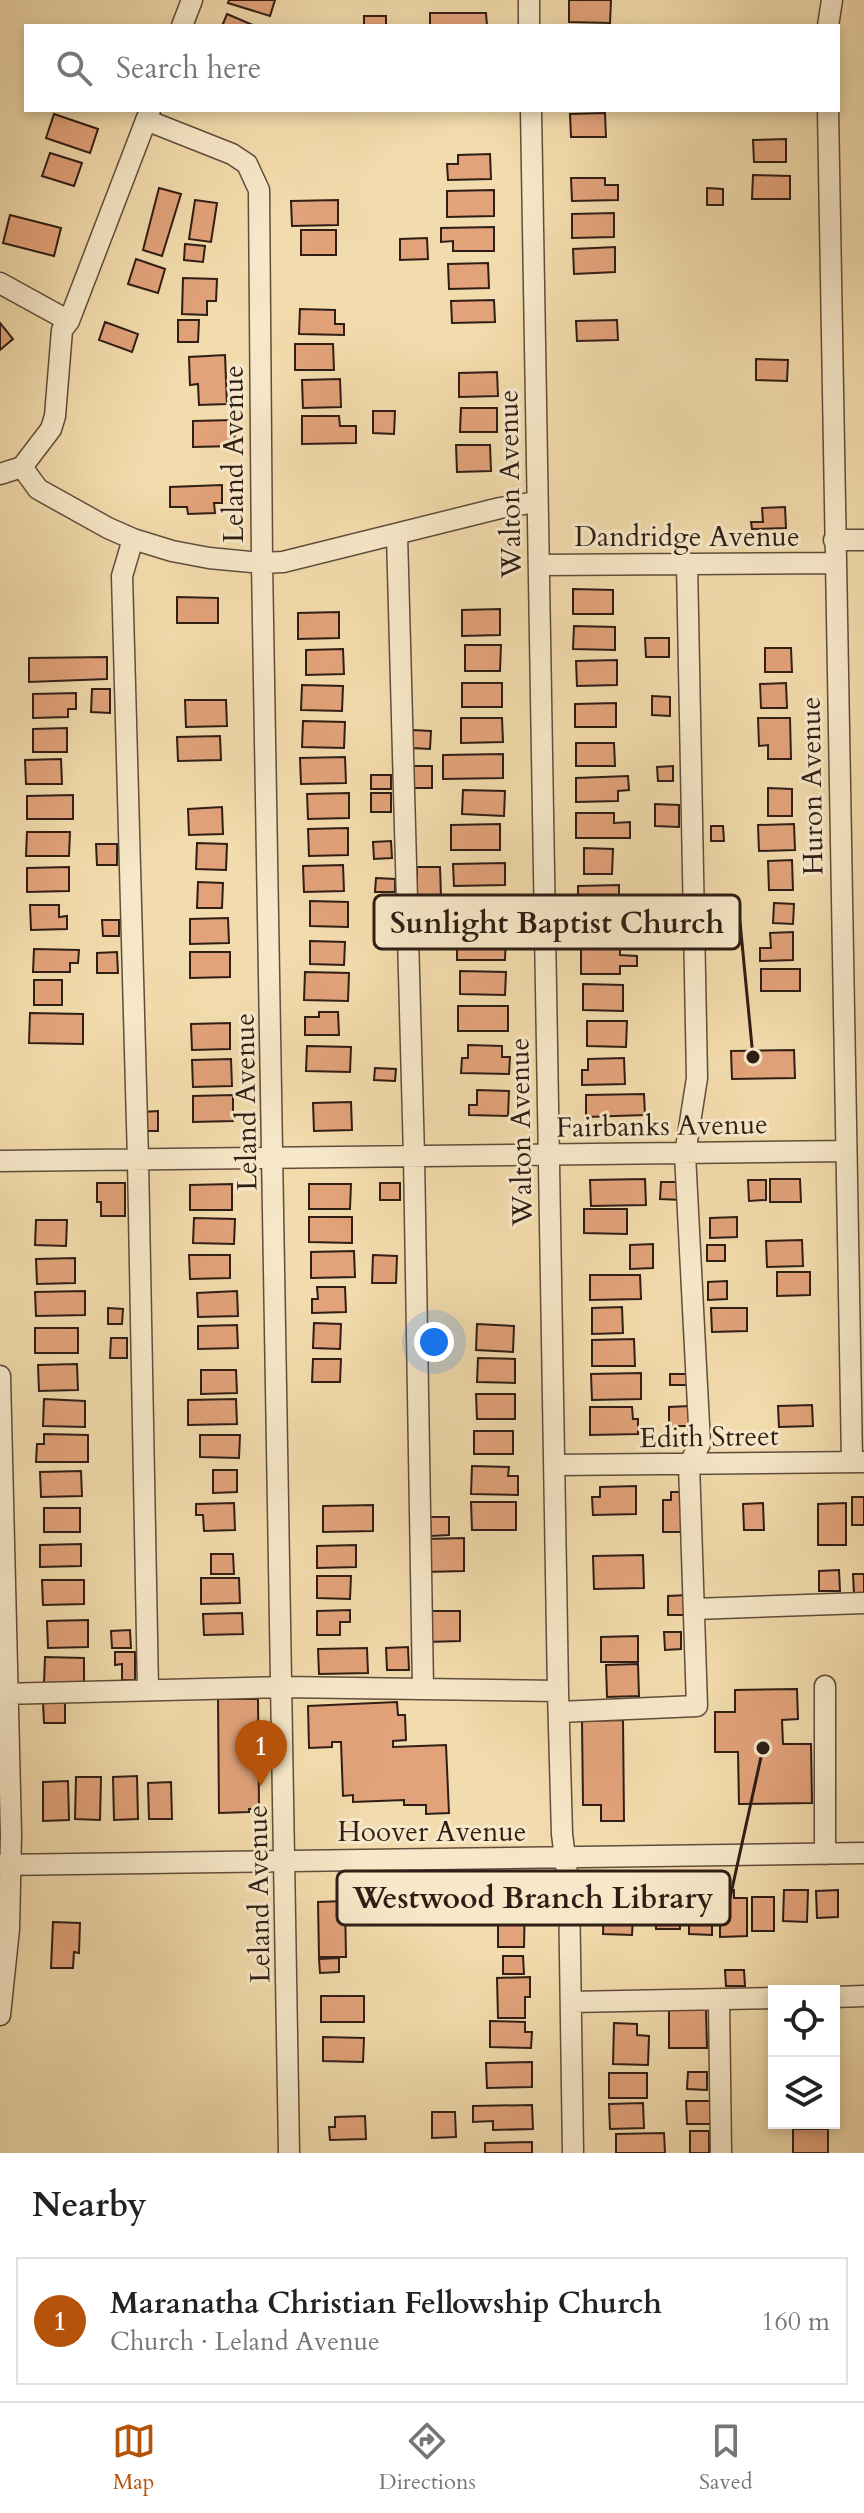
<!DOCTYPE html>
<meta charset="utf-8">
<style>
:root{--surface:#fff;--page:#f6f6f6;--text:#222;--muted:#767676;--line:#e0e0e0;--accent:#b45309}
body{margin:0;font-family:Cardo,serif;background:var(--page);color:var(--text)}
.controls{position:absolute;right:24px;bottom:24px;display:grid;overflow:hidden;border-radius:0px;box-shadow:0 4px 12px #0003}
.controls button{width:72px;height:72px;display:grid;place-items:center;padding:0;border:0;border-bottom:2px solid var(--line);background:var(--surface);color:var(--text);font:40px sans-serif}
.you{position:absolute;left:434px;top:1342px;width:28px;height:28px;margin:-20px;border:6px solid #fff;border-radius:50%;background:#1a73e8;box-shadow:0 0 0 12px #1a73e833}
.badge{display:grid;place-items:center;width:52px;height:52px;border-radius:50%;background:var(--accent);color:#fff;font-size:26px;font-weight:700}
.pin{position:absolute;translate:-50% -66px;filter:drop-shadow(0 2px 4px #0008)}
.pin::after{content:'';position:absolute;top:42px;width:28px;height:24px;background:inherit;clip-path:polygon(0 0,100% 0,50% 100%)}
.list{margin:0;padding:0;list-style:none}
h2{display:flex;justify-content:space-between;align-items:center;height:104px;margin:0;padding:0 32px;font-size:34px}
h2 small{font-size:26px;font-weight:400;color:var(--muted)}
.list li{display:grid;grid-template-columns:52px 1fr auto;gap:24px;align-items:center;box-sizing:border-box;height:128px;margin:0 16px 16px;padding:0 16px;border:2px solid var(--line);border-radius:0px}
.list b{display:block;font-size:30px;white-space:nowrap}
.list p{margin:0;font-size:26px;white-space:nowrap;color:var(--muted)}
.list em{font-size:26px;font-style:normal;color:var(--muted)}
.icon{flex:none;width:44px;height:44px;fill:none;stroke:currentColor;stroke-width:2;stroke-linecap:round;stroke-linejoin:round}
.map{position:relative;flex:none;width:864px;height:2153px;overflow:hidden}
.search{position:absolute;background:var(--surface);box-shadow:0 4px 12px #0003;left:24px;right:24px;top:24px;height:88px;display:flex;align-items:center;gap:20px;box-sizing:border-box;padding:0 28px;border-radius:0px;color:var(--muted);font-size:30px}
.sheet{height:248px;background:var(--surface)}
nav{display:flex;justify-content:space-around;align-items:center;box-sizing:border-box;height:112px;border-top:2px solid var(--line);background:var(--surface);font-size:22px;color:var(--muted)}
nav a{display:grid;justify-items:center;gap:4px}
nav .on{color:var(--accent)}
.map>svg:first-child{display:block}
.building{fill:#e2a27a;stroke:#2f1e15;stroke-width:2}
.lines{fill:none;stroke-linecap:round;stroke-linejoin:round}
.minor-casing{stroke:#604d3b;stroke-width:23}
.minor{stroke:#f7e8c9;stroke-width:20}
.labels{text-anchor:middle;stroke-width:6;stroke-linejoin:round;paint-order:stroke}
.street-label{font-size:28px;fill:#2f1e15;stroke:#f7e8c9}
.leader{fill:none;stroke:#2f1e15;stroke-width:3}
.callout-dot{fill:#2f1e15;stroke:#f7e8c9;stroke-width:3}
.callout{fill:#f7e8c9;stroke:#2f1e15;stroke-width:3}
.callout-label{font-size:30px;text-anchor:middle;font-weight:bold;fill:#2f1e15}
</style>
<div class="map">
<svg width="864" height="2153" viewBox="0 0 864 2153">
<rect width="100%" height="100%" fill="#f2dbac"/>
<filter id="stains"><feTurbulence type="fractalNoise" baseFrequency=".0025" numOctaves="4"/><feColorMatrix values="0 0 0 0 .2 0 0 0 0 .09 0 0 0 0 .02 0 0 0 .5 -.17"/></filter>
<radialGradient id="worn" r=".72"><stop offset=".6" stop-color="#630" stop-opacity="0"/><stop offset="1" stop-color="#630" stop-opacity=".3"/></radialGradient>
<path class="building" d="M229 0H275L270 16 228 3Z
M569 0H611L610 23 569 22Z
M430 13H486L487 26H430Z
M227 14 255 26H222Z
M364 16H386V26H364Z
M605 113 606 137H571L570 114Z
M54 114 98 129 90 153 46 138Z
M786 139V162H754L753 140Z
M50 153 82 163 74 186 42 176Z
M490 154 491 179 448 180 447 164H458V155Z
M753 175 790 176V199H752Z
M571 178H605V185H618V200L572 201Z
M159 188 181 194 162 256 143 250Z
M707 188 723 189V205H707Z
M494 190V216L447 217V191Z
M195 200 217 203 211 242 189 239Z
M338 200V225L292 226 291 201Z
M614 213V237L572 238V214Z
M10 215 61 228 54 256 3 243Z
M494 227V251H453V241L441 242V228Z
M301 230H336V255H301Z
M427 238 428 259 400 260V239Z
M185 244 205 246 203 262 184 260Z
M615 247V272L574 274 573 249Z
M136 259 165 269 158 293 128 284Z
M488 263 489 288 449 289 448 264Z
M183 278 217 279 216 301H207V315L182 314Z
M494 300 495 322 452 323 451 301Z
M300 309 335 310V324H344V335L299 334Z
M178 320H199L198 342H178Z
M617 320 618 340 577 341 576 321Z
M105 322 138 334 132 352 99 340Z
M0 323 13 339 0 350Z
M295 344H333L334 370H295Z
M225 355 227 404 199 405 198 384 190 385 189 357Z
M756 359 788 360 787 381 756 380Z
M497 372 498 396 459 397V373Z
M340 379 341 407 303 408 302 380Z
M461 408H497V432H460Z
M373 411H395L394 434 373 433Z
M302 416H339L340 426H356V443L302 444Z
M234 420 235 446 193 447V421Z
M456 445H490L491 471 457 472Z
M222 485V503H214L215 513 188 514 187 507H170V487Z
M785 507 786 528 752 529 751 522H763L762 508Z
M573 589 613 590V614H573Z
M177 597 218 598V623H177Z
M500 609V635L462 636V610Z
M339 612V638L298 639V613Z
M574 626 615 627V650L573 649Z
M645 638H669V657H646Z
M465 645H501L500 671H465Z
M765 648H791L792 672H765Z
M343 649 344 674 306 675V650Z
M107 657V679L29 682V658Z
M617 660V685L577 686 576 661Z
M462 683H502V707H462Z
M786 683 787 708H761L760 684Z
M302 685 343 686 342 711 301 710Z
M92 689H110V713L91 712Z
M76 693V709H68V717L33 718V694Z
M652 696 670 697V716L652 715Z
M185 700H226L227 726 186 727Z
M616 703V727H575V704Z
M461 718H502L503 742 461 743Z
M758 718H790L791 759H768V745L759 746Z
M303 721 345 722 344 748 302 747Z
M67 728V752H33V729Z
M412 730 431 731 430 749 412 748Z
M220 736 221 760 178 761 177 737Z
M576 743H614L615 766H576Z
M503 754V778L443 779V755Z
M345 757 346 783 301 784 300 758Z
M61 759 62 784H26L25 760Z
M413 766H432V788H413Z
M673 766V781H658L657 767Z
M371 775H391V789H371Z
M628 776 629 790 618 791V801L576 802V778Z
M768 788 792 789V816H768Z
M463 790 505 791 504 816 462 814Z
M349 793V818L308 819 307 794Z
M371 793H391V812H371Z
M73 795V819H27V796Z
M655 804 679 805V827L655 826Z
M222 807 223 834 189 835 188 809Z
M576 813H614V823L630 822V838H576Z
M500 824V850H451V825Z
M794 824 795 850 759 851 758 825Z
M711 826H723L724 841H711Z
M348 828V855L309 856 308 829Z
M27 832H70L69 856H26Z
M391 841 392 858 374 859 373 842Z
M197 843 227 844 226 870 196 869Z
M96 844H117V865H97Z
M584 848 613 849 612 874H584Z
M792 860 793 890H769L768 861Z
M505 863V885L454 886 453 864Z
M343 865 344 891 304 892 303 866Z
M69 867V891L27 892V868Z
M417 867H440L441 896 417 897Z
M376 878 395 879V892H375Z
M198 882 223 883 222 908H197Z
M619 885V909H578V886Z
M310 901 348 902V927L310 926Z
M774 903 794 904 793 924 773 923Z
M30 905H59V917L67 916V929L31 930Z
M228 918 229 943 190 944V919Z
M102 920H119V936H103Z
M793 932V960L760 961V948H771L770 933Z
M457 934 506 935 505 960H457Z
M310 941 345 942 344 965 310 964Z
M581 948H620V955L637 956V966H620V974H581Z
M34 949 79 950 78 963H70V972H33Z
M117 952 118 973H97V953Z
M190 952H230V977L190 978Z
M761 969H800V991H761Z
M460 971 506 972 505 995 460 994Z
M305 972 349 973 348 1001 304 1000Z
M34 980H62V1005H34Z
M583 984 623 985V1011L583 1010Z
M458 1006H508V1031H458Z
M319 1012H338L339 1035H305V1017H319Z
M30 1013 83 1014V1044L29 1043Z
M587 1021H627L626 1047 587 1046Z
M230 1023V1049L192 1050 191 1024Z
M468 1045 502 1046V1057H510L509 1074 461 1073 462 1058H468Z
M307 1046 351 1047 350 1072 306 1071Z
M794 1050 795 1078 732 1079 731 1051Z
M624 1058 625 1084 582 1085V1070H588V1059Z
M231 1059 232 1086 193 1087 192 1060Z
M375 1068 396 1069 395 1081 374 1080Z
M477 1090 509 1091 508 1116 469 1115V1105H477Z
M644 1094 645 1115 586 1117V1095Z
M233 1095V1121L193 1122V1096Z
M351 1102 352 1130 314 1131 313 1103Z
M158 1111V1131H143V1112Z
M645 1179 646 1205 591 1206 590 1180Z
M770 1179H800L801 1202H770Z
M748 1180H766V1200L749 1201Z
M661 1182H682L681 1200 660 1199Z
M97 1183H125V1216H101V1202H97Z
M380 1183H400V1200H380Z
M232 1184V1210H190V1185Z
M309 1184H351L350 1209H309Z
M584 1209H627V1234L584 1233Z
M309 1217H352V1243L309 1242Z
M737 1217V1237L710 1238V1218Z
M194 1218 235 1219 234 1244 193 1243Z
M36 1220H67L66 1246 35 1245Z
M802 1240 803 1266 767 1267 766 1241Z
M653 1244V1268L630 1269V1245Z
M707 1245H725V1261H707Z
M354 1251 355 1277 311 1278V1252Z
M189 1255H230V1278L190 1279Z
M373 1255 397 1256 396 1283H372Z
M75 1258V1283L37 1284 36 1259Z
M777 1272H810V1295L777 1296Z
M590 1275H640L641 1299 590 1300Z
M727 1281V1299L708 1300V1282Z
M317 1287H345L346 1312 312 1313V1299H318Z
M85 1291V1315L36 1316 35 1292Z
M237 1291 238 1316 198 1317 197 1293Z
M622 1307 623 1333 592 1334V1308Z
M108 1308 123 1309 122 1324H108Z
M711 1308H747V1331L712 1332Z
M314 1323 341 1324 340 1349 313 1348Z
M477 1324 514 1326 513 1352 476 1350Z
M237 1325 238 1348 198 1349V1326Z
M35 1328H78V1353H35Z
M111 1338H127V1358H110Z
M634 1339 635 1366H592V1340Z
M478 1358 515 1359V1383L477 1382Z
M313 1359H341L340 1382H312Z
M77 1364 78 1390 39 1391 38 1365Z
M201 1370H236L237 1393 201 1394Z
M641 1373V1399L592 1400 591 1374Z
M670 1374H688L687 1385H670Z
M476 1394H515V1419H477Z
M44 1399 85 1401V1427L43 1426Z
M236 1399 237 1424 188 1425V1400Z
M812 1405 813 1426 779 1427 778 1406Z
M689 1406 690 1426H669V1407Z
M590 1407H632L633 1419H638V1434L590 1435Z
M474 1431H513V1454H474Z
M44 1434 88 1435V1462H36L37 1444H44Z
M200 1435H240L239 1458 200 1457Z
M472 1466 509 1467 508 1476H518V1495L471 1494Z
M213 1470H237V1492L213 1493Z
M81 1471 82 1496 41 1497 40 1472Z
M636 1486V1514L593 1515 592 1497H600V1487Z
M671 1492H686V1532H663V1500H671Z
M852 1497H864V1525H852Z
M471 1502H516V1530H472Z
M234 1503 235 1530 204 1531 203 1515H196V1504Z
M763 1503 764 1530H744L743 1504Z
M846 1503V1545H818V1504Z
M373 1505V1531L323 1532V1506Z
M44 1508H80V1532H44Z
M430 1517H449V1535L431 1536Z
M464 1538V1571L425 1572 424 1539Z
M81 1544V1566L40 1567V1545Z
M356 1545V1567L317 1568V1546Z
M211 1554H233L234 1574H211Z
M643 1555 644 1588 594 1589 593 1556Z
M839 1570 840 1591H819V1571Z
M853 1574H864V1594H854Z
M317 1576H351L350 1599 317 1598Z
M201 1578H239L240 1603 201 1604Z
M42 1580H84V1604L43 1605Z
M688 1595V1615H668V1596Z
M350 1610V1622H340V1635H317V1611Z
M425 1611H460V1641L426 1642Z
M242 1613 243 1634 204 1635 203 1614Z
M88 1620V1647L48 1648 47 1621Z
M130 1630 131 1648H112L111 1631Z
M664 1632H681V1649L665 1650Z
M638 1636V1662H601V1637Z
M408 1647 409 1670H387L386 1648Z
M367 1648 368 1673 319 1674 318 1649Z
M115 1652H135V1680H122V1664L115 1665Z
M45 1657 84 1658V1684L44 1683Z
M638 1664 639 1696 607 1697 606 1665Z
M797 1689 798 1719 782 1720 783 1744H811L812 1803 739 1804 738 1752H715V1712H735V1690Z
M218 1699H258L259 1809H249V1812L219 1813Z
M397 1702 398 1715H405L406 1740 393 1741V1747L446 1745 449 1813 426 1814V1805H404V1800L353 1802V1795L343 1796 341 1742H332V1747L309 1748 308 1706Z
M43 1703H65V1723H44Z
M623 1720 624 1821H601V1805H583L582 1721Z
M137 1776 138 1819 114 1820 113 1777Z
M76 1777H101L100 1820 75 1819Z
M68 1781 69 1820 43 1821V1782Z
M171 1782 172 1819H149L148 1783Z
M734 1890V1898H747V1936L720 1937V1891Z
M784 1890H808L807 1922 783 1921Z
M838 1890V1917L817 1918 816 1891Z
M679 1891 680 1929H656L655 1892Z
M689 1891H712V1935L689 1934Z
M752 1897H774V1931H752Z
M498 1898 525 1899 524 1947H498Z
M604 1899 634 1900 632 1935 603 1934Z
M345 1901 346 1957H319L318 1902Z
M53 1922 80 1923 79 1953 74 1952 73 1968H51Z
M503 1956H523L524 1974H503Z
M339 1958V1972L320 1973 319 1959Z
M725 1970H744L745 1986H726Z
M530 1977V1997H525V2018H498L497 1978Z
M321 1996H364V2022H321Z
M669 2008H706L707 2048H669Z
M490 2021 525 2022V2032H532L531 2048 490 2047Z
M614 2023 637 2024V2035L649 2036 648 2065 613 2064Z
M323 2037 364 2038 363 2062 323 2061Z
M532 2062V2087L487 2088 486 2063Z
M688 2072H707V2090L687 2089Z
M609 2073H647V2098H609Z
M834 2097 836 2125 794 2127V2123H834Z
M686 2101H710L711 2124H687Z
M643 2103 644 2128 610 2129 609 2104Z
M532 2105 533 2129 493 2130V2121L473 2122V2106Z
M432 2112H455L456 2137 432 2138Z
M365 2116 366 2139 330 2140 329 2127H335V2117Z
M793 2129H828V2153H793Z
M690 2131H709V2153H690Z
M664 2133 665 2153H616V2134Z
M532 2142V2153H485V2143Z"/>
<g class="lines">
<defs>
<path id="minor" d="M529 0V26
M182 26 192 0
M828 26 832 0
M531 110 558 1691 562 1834 569 1889 573 2153
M828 110 852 1461
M146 120 232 154 247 164 259 190 262 563 289 2153
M0 283 69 321
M22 467 38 489 108 528 133 539 172 551 209 558 262 563 283 562 500 508 536 502
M0 474 22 467 51 429 55 416 62 330 69 321 150 110
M397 535 414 1156 423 1689
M133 539 122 576 138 1160 148 1690
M834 540H864
M539 565 835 563
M0 1161 846 1151
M0 1376 11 1834 9 1929 0 2015
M555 1465 864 1462
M694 1609 864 1603
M825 1686V1854
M0 1694 282 1687 558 1691
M559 1712 697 1706 689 1464 700 1444 685 1154 697 1078 687 563
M0 1865 864 1853
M834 1997 864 1996
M719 2000 721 2153
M571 2002 774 1998"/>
</defs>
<use href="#minor" class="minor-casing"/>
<use href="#minor" class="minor"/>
</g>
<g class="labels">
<g class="street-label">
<text transform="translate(233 454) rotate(-90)" y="10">Leland Avenue</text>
<text transform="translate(509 484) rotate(-91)" y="10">Walton Avenue</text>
<text x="687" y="546">Dandridge Avenue</text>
<text transform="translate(811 786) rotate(-91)" y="10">Huron Avenue</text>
<text transform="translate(245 1102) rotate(-91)" y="10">Leland Avenue</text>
<text transform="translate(662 1125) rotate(-1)" y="10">Fairbanks Avenue</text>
<text transform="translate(520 1132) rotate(-91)" y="10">Walton Avenue</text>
<text transform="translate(709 1436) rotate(-1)" y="10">Edith Street</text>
<text x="432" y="1841">Hoover Avenue</text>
<text transform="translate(258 1894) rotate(-91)" y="10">Leland Avenue</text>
</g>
</g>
<path class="leader" d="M753 1057L740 922M763 1748L730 1898"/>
<g class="callout-dot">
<circle cx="753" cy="1057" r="8"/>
<circle cx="763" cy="1748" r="8"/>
</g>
<g class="callout">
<rect x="374" y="895" width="366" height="54" rx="8"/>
<rect x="337" y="1871" width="393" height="54" rx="8"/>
</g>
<g class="callout-label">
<text x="557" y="933">Sunlight Baptist Church</text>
<text x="533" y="1908">Westwood Branch Library</text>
</g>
<rect width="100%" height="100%" filter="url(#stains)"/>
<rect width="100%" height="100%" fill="url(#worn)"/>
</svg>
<div class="controls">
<button><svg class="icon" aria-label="locate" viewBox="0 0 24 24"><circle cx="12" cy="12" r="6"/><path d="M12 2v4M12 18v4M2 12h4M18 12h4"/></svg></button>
<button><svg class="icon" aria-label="layers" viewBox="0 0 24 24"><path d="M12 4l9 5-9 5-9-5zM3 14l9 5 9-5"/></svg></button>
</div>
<div class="you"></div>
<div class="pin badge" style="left:261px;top:1786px">1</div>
<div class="search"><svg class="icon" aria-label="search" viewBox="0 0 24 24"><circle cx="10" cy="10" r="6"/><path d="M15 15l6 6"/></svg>Search here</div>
</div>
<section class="sheet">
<h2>Nearby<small></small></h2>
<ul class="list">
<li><span class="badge">1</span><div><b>Maranatha Christian Fellowship Church</b><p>Church · Leland Avenue</p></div><em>160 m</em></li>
</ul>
</section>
<nav>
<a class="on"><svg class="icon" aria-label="map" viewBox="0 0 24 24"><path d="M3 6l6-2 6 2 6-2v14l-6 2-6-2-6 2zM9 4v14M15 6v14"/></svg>Map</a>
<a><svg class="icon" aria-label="directions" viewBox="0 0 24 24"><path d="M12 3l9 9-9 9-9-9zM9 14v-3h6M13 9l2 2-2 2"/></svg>Directions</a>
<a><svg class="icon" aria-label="saved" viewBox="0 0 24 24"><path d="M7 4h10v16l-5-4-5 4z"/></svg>Saved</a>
</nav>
